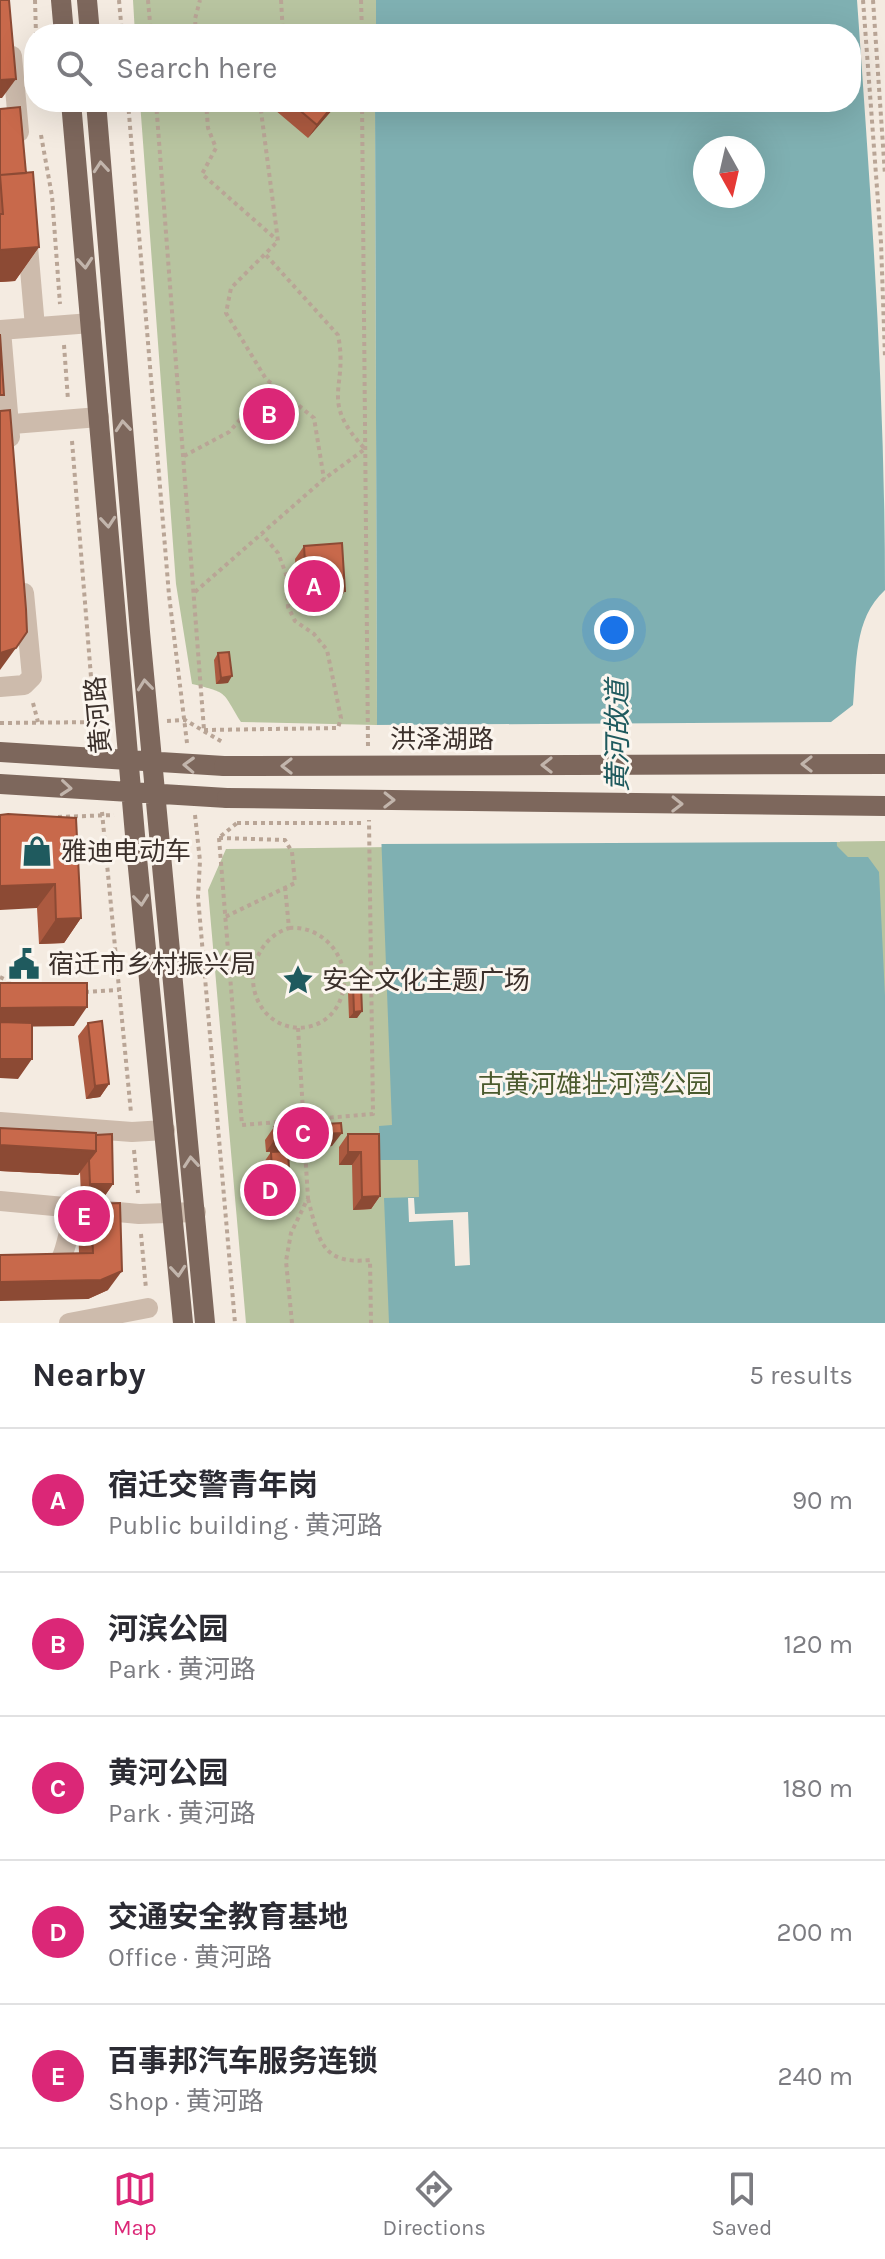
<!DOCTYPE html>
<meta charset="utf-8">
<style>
:root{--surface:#fff;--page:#f7f7f7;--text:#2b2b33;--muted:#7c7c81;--line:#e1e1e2;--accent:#db2777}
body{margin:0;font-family:Karla,"Noto Sans SC",sans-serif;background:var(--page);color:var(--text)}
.compass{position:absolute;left:693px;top:136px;width:72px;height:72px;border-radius:50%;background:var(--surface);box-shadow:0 8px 32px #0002;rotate:172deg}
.you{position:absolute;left:614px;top:630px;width:28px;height:28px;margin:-20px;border:6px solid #fff;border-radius:50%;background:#1a73e8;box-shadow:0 0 0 12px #1a73e833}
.badge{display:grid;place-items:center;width:52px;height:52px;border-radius:50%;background:var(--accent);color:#fff;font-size:26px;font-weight:700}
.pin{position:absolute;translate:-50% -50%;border:4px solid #fff;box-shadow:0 2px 8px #0006}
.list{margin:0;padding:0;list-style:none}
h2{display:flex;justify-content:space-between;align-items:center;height:104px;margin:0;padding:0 32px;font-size:34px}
h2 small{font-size:26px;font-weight:400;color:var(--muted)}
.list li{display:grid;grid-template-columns:52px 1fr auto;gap:24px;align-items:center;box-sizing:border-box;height:144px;padding:0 32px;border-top:2px solid var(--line)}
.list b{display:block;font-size:30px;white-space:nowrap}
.list p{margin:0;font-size:26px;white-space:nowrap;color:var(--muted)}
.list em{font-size:26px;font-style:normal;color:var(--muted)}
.icon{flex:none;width:44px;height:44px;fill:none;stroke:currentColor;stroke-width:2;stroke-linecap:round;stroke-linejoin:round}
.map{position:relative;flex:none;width:885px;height:1323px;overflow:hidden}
.search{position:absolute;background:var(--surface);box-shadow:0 8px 32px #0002;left:24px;right:24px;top:24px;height:88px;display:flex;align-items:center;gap:20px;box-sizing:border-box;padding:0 28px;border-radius:32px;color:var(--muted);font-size:30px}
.sheet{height:824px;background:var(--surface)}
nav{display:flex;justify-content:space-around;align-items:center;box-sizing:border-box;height:112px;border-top:2px solid var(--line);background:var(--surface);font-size:22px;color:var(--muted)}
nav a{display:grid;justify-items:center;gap:4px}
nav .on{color:var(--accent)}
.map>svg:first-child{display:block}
.green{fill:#b8c4a0}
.water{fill:#7fb0b2;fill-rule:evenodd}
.pier{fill:#f4ebe1}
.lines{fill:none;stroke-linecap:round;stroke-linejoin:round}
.path{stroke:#b9a596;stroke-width:4;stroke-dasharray:4 4;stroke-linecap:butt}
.minor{stroke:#cdbbac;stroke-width:20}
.major{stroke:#7d675c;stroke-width:20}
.path-bridge{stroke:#b9a596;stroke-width:4;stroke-dasharray:4 4;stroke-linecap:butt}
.major-bridge{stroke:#7d675c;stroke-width:20}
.wall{fill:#ac5a40}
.shaded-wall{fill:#8c4a34}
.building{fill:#c8694b;stroke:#8c4a34;stroke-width:2}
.oneway{stroke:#c2b5ac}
.labels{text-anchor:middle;stroke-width:6;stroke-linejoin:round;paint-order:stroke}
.street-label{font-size:26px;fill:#3b302b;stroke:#fbf5ee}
.poi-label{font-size:26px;fill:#3b302b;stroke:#fbf5ee;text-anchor:start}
.park-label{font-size:26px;fill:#4a5a2e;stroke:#fbf5ee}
.water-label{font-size:28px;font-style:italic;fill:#1f5a5e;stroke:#fbf5ee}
</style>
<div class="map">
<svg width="885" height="1323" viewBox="0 0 885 1323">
<rect width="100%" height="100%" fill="#f4ebe1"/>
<path class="green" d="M133 0H376V34H135Z
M140 102H375L377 725 241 722C222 692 230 693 192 684L176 584Z
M885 841V1323H246L208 890 226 849Z"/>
<path class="water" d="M376 0H857C871 196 885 393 885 590 853 619 857 665 853 705L831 722 837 846 848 857H868L879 872 885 996V1323H389L384 1198 419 1197 418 1160H380L379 1126 392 1125 377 725 375 102H851V34H376ZM705 148H753V196H705Z"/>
<path class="pier" d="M837 722 840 842 377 844 373 725Z
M408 1198H414L415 1214 468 1212 470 1265 455 1266 453 1220 409 1222Z"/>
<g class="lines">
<path class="path" d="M35 0 36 34
M119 0 122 34
M148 0 151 34
M281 0 283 34
M361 0 362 34
M863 0 881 242 885 357
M873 0 885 175
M196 34 195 19 200 0
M128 102 169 595 187 743
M156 102 204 730
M206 102 208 128 216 148 202 174 277 240
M264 102 261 111 278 241 231 288 226 313 266 379 314 418 324 479
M362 102 368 747
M41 135 52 196 60 304
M64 345 68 400
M72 441 96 739
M184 456 229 432 272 384
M195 592 324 479 365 449C318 399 349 389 338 335L265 254
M33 703 38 722
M167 721 185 720 224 743
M0 723 106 722
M204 730 338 728 341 718 327 650 314 634 295 621 288 607 286 574 278 553 262 534
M102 812 131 1113
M195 815 200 861 198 897 235 1323
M58 817 114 815
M221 836 237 823
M219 838 242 1125 373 1114 369 820
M219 838 285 840 292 852 295 883 225 917
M285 887 289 928C254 939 241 985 266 1013 289 1038 330 1030 341 998 354 963 326 925 289 928
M0 977 17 985
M85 992 119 990
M298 1028 304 1129
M134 1150 138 1193
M308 1199C319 1240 321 1265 370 1260L371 1323
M141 1234 146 1289
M292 1323 286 1261 291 1233 308 1198 305 1150"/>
<path class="minor" d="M12 56 19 132
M27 235 35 327
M0 330 91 323
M1 330 10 437
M0 425 99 417
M0 687 24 685 32 677 24 593
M0 1122 132 1132 165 1130
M0 1201 139 1214 196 1212
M0 1273C69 1271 58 1273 75 1208
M69 1323 148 1308"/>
<path class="major" d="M61 0 64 34
M87 0 90 34
M71 102 137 858 183 1323
M96 102 140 632 205 1323
M0 752 224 766
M0 784 227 798"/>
<path class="path-bridge" d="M237 823H363"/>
<path class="major-bridge" d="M224 766 885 764
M227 798 885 806"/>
</g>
<path class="wall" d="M280 102H338L308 138 275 110Z
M0 109 26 173 39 247 15 281 0 282Z
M304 546 336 604 298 606 295 559Z
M218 653 228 683 216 684 214 660Z
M8 814 81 918 64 943 39 944 37 908Z
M353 985 362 1011 357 1018H349L348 992Z
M88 1023 109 1084 100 1097 86 1099 78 1036Z
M274 1127 332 1146 322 1147 317 1154 288 1156 291 1204 282 1217 265 1218 262 1165 271 1152 287 1151 266 1152 265 1140Z
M0 1128 96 1133 113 1184 104 1197H81L80 1172 78 1175 0 1171Z
M348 1134H379L380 1196 371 1209 353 1210 352 1165H339V1147Z
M91 1204 108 1290 88 1299 79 1253 78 1223Z"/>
<path class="shaded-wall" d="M16 79 2 98H0V80Z
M336 102H338L334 108 308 138 317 125Z
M39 247 15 281 0 282V250Z
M345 591 336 604 298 606 307 593Z
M16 648 0 670V653Z
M232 676 228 683 216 684 221 678Z
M55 884 37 908 0 910V886Z
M81 918 64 943 39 944 56 919Z
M87 1007 74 1026 0 1027V1008Z
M362 1011 357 1018H349L354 1012Z
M0 1059H32L18 1079 0 1078Z
M109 1084 100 1097 86 1099 95 1086Z
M342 1133 332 1146 322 1147 317 1154 287 1156 296 1143 325 1134Z
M296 1137 287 1150 266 1152 275 1139Z
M0 1145 96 1151 78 1175 0 1171Z
M348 1152H361L352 1165H339Z
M90 1184H113L104 1197H81Z
M380 1196 371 1209 353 1210 362 1197Z
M291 1204 282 1217 265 1218 274 1205Z
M122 1271 108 1290 88 1299 0 1301V1282Z"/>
<path class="building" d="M0 0H9L16 79 0 80Z
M290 102H336L317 125Z
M20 107 26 173 0 175V109Z
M33 172 39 247 0 250V214H3L0 175Z
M0 334 4 395H0Z
M10 410 26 609 27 632 16 648 0 653V411Z
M342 543 345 591 307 593 304 546Z
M229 652 232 676 221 678 218 653Z
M8 814 76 818 81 918 56 919 55 884 0 886V815Z
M0 983H87V1007L0 1008Z
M353 985H361L362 1011 354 1012Z
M102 1021 109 1084 95 1086 88 1023Z
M0 1022 32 1023V1059H0Z
M341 1123 342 1133 325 1134 326 1141 296 1143V1137L275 1139 274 1127Z
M0 1128 96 1133V1151L0 1145Z
M112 1134 113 1184H90L89 1160 96 1151V1135Z
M348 1134H379L380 1196 362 1197 361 1152H348Z
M288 1151 291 1204 274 1205 271 1152Z
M120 1203 122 1271 101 1280 0 1282V1255L93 1253 91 1204Z"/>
<defs><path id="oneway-chevron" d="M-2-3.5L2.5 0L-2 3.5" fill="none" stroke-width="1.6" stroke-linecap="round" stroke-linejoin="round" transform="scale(2)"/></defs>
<g class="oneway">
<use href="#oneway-chevron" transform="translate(101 167) rotate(-95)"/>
<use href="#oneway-chevron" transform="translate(85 263) rotate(85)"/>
<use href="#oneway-chevron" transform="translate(123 426) rotate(-95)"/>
<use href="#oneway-chevron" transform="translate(108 522) rotate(85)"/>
<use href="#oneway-chevron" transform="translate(145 685) rotate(-96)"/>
<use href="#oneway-chevron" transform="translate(807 764) rotate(180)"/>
<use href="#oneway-chevron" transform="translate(189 765) rotate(-178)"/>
<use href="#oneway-chevron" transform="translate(547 765) rotate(180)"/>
<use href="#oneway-chevron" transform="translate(287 766) rotate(180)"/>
<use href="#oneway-chevron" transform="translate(66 788) rotate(5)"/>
<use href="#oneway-chevron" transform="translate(389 800) rotate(1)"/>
<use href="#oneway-chevron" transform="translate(677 804) rotate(1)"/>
<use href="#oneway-chevron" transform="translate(141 900) rotate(84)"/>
<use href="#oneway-chevron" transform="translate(191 1162) rotate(-95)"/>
<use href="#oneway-chevron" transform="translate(178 1271) rotate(85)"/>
</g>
<defs>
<symbol id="shop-bare" viewBox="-9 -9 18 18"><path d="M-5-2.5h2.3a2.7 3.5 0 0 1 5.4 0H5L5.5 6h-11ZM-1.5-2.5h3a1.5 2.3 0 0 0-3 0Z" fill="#1f5a5e" stroke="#fbf5ee" stroke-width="2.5" paint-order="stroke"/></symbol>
<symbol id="civic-bare" viewBox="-9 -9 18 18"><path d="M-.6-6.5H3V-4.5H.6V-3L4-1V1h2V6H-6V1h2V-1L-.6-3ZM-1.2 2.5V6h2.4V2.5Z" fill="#1f5a5e" stroke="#fbf5ee" stroke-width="2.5" paint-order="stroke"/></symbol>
<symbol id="sight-bare" viewBox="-9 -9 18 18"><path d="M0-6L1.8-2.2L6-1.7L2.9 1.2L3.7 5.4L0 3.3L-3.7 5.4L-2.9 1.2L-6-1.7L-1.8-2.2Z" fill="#1f5a5e" stroke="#fbf5ee" stroke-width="2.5" paint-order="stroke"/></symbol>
</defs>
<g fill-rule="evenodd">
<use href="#shop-bare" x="15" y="829" width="44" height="44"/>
<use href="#civic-bare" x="2" y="942" width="44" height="44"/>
<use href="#sight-bare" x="276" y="958" width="44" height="44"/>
</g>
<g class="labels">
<g class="street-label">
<text transform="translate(98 715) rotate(-95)" y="9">黄河路</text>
<text x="442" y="748">洪泽湖路</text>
</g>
<g class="poi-label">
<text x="61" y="860">雅迪电动车</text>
<text x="48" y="973">宿迁市乡村振兴局</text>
<text x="322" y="989">安全文化主题广场</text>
</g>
<g class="park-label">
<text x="595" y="1093">古黄河雄壮河湾公园</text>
</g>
<g class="water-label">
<text transform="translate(617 736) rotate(-90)" y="10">黄河故道</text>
</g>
</g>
</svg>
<svg class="compass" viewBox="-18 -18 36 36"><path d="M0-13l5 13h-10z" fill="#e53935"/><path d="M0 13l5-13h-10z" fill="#7c7c81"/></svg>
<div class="you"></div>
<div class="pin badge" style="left:314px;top:586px">A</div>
<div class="pin badge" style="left:269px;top:414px">B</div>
<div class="pin badge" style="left:303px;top:1133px">C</div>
<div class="pin badge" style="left:270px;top:1190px">D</div>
<div class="pin badge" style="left:84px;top:1216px">E</div>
<div class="search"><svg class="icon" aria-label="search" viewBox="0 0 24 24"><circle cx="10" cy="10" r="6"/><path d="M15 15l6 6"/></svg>Search here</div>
</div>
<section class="sheet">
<h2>Nearby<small>5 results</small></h2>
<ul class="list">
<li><span class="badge">A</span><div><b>宿迁交警青年岗</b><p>Public building · 黄河路</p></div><em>90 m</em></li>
<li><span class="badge">B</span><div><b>河滨公园</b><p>Park · 黄河路</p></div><em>120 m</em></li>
<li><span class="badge">C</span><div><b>黄河公园</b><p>Park · 黄河路</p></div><em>180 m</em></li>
<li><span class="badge">D</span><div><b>交通安全教育基地</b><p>Office · 黄河路</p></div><em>200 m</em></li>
<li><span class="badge">E</span><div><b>百事邦汽车服务连锁</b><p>Shop · 黄河路</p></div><em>240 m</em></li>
</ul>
</section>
<nav>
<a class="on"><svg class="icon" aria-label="map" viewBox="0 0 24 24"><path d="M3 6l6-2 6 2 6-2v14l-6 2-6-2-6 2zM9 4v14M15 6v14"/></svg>Map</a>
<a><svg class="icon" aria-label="directions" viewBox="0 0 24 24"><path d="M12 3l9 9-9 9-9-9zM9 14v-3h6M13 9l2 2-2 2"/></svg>Directions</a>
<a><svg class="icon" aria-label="saved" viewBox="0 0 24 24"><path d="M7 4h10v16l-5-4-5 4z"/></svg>Saved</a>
</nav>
